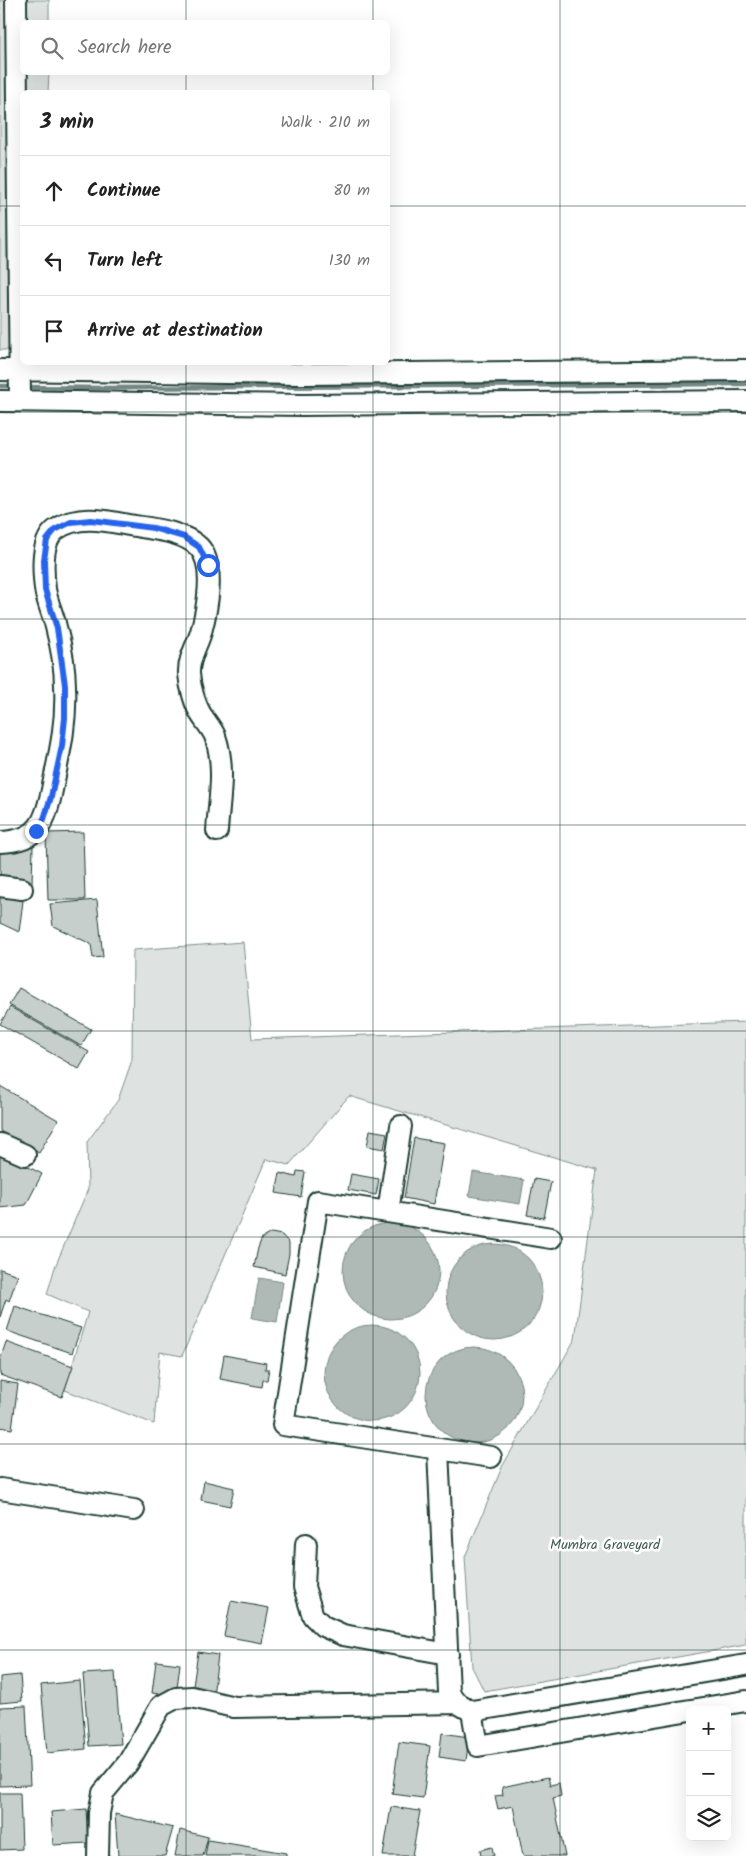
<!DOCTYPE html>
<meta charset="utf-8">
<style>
:root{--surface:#fff;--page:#f6f6f6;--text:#222;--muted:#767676;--line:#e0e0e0}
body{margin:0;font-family:Kalam,sans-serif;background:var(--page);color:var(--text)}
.controls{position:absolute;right:15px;bottom:15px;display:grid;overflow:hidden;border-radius:8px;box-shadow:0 5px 20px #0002}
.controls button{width:45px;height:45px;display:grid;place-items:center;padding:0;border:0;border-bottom:1px solid var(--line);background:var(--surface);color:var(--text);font:25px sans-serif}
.stop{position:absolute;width:15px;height:15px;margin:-11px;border:4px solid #2563eb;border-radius:50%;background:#fff}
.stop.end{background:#2563eb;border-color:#fff;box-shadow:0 1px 5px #0008}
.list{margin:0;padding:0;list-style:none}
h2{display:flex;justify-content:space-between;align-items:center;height:65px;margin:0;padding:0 20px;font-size:21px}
h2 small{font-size:16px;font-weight:400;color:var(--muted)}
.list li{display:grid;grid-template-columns:32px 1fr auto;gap:15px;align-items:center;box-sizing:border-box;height:70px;padding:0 20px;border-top:1px solid var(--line)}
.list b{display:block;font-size:19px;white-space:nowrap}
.list em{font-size:16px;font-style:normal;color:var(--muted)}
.icon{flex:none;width:28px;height:28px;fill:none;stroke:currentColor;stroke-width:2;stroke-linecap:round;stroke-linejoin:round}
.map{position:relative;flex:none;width:746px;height:1856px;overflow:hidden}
.search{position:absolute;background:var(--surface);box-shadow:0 5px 20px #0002;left:20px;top:20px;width:370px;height:55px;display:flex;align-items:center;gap:12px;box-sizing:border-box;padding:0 18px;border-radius:8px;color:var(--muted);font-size:19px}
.panel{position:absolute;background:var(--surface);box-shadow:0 5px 20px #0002;left:20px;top:90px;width:370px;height:275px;border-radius:8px}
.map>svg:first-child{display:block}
.green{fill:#dee3e2;stroke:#7e908b}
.water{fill:#afbab7;stroke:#758883}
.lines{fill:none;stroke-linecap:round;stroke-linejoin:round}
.stream{stroke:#758883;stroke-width:4.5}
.building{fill:#c7cfcc;stroke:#1f3d34}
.minor-casing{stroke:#1f3d34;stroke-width:24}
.minor{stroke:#fff;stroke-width:20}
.route{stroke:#2563eb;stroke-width:6}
.grid{fill:none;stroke:#1f3d34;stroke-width:1;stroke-opacity:0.55}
.labels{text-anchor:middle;stroke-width:5;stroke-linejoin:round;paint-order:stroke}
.park-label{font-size:14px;fill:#455e57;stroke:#fff}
</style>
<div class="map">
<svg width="746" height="1856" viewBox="0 0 746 1856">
<rect width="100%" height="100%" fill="#fff"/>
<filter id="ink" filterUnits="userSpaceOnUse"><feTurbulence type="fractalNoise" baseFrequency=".02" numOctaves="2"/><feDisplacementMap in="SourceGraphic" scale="10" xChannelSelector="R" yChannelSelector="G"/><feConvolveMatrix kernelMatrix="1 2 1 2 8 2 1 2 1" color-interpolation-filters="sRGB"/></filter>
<g filter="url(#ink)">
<path class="green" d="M0 0H49V22H22V72L49 73 48 92H22V350H0Z
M243 942 252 1039 746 1022V1645L484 1691 472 1667 465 1557 502 1467 575 1339 597 1170 349 1096 289 1165 266 1159 182 1356 160 1352 154 1424 65 1390 88 1312 47 1294 55 1267 88 1189 87 1142 118 1100 132 1060 133 950Z"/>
<path class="water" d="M473 1172 524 1180 520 1204 469 1196Z
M343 1271a48 48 0 1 1 96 0a48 48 0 1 1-96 0Z
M446 1292a48 48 0 1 1 96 0a48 48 0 1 1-96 0Z
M259 1278 283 1282 277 1322 252 1318Z
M324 1373a48 48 0 1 1 96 0a48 48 0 1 1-96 0Z
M426 1395a48 48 0 1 1 96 0a48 48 0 1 1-96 0Z"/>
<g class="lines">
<path class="stream" d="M0 386H14
M24 387 101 388 746 384"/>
</g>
<path class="building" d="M83 832 85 900H48L46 833Z
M0 844 33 846 32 884 0 883Z
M0 894 23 901 19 932 0 923Z
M97 900 103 957 93 958 91 944 53 926 50 904Z
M19 988 91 1029 81 1046 9 1005Z
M10 1007 89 1052 79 1069 0 1024Z
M0 1086 58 1120 39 1153 0 1131Z
M370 1130 387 1133 384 1149 367 1146Z
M414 1138 444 1143 434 1204 404 1198Z
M0 1152 42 1174 26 1205 0 1208Z
M297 1171 305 1172 301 1197 276 1193 280 1173 296 1177Z
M351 1174 379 1179 376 1195 348 1190Z
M534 1179 551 1182 544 1218 527 1215Z
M271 1233 282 1235 289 1243V1254L285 1274 254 1267 258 1248 262 1238Z
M0 1269 18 1275 9 1301 6 1299 0 1317Z
M15 1306 81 1328 72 1353 7 1331Z
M6 1342 73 1366 62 1397 0 1375V1360Z
M224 1355 266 1363 265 1369H269L267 1380H263L262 1387 220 1379Z
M0 1381 18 1384 12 1429 0 1427Z
M204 1481 234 1488 230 1506 201 1500Z
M231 1601 269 1608 262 1643 224 1636Z
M198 1652 218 1655 213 1696 192 1693Z
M156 1661 180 1664 176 1696 152 1693Z
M115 1672 121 1744 89 1746 83 1674Z
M20 1675 22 1701 0 1703V1677Z
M80 1681 86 1749 47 1753 41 1685Z
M26 1706 30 1785 0 1786V1707Z
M442 1733 469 1737 466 1761 439 1757Z
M399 1742 430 1746 423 1798 392 1794Z
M548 1777 550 1785 559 1783 561 1796 553 1798 565 1856H523L513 1806 498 1809 495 1796 503 1795 502 1787Z
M0 1793H20L22 1849 0 1850Z
M391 1807 420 1811 412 1856H383Z
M86 1809 88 1843 53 1845 51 1812Z
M115 1814 173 1828 165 1856H118Z
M180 1830 208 1837 203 1856H175Z
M208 1840 286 1853V1856H205Z
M492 1847 494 1856H481L480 1850Z"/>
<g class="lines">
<defs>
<path id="minor" d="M16 0 20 401
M0 370 302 374 746 370
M0 401 302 405 746 401
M0 842C40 841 46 821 53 785 60 752 67 721 65 686 65 668 61 646 56 627 53 614 47 602 45 589 43 571 40 540 57 529 80 513 110 522 135 526 155 529 184 532 199 547 216 565 207 610 201 632 197 646 188 659 189 674 190 687 195 705 202 716 206 722 212 729 215 736 226 767 219 799 217 831
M0 886 22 889
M0 1144 25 1155
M388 1212 401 1126
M438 1449 449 1692 453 1700 466 1708
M491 1457 283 1425 318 1201 551 1238
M0 1489 134 1510
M306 1544 304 1587 313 1616 323 1626 343 1635 448 1654
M690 1710 478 1746 472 1711 746 1665
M691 1710 746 1701
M98 1856 99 1813 103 1793 128 1763 161 1706 176 1698 192 1697 234 1707 458 1703"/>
</defs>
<use href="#minor" class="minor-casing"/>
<use href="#minor" class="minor"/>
</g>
</g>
<g class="lines" filter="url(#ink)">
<path class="route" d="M36 831 44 819 51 797 62 746 65 718V685L57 628 45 590 44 560 47 540 55 530 71 522 91 520 153 528 184 537 199 547 208 565"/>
</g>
<path class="grid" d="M186 0V22M373 0V22M560 0V1856M186 72V92M373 72V92M0 206H22M388 206H746M186 362V1856M373 362V1856M0 412H746M0 619H746M0 825H746M0 1031H746M0 1237H746M0 1444H746M0 1650H746"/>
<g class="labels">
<g class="park-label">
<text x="605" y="1549">Mumbra Graveyard</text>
</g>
</g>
</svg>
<div class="controls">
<button>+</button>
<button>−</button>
<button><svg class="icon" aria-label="layers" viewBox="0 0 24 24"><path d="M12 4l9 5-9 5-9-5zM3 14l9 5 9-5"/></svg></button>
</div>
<div class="stop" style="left:208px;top:565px"></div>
<div class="stop end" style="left:36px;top:831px"></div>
<div class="search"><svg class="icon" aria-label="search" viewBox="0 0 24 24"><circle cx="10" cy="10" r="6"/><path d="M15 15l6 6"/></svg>Search here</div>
<section class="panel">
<h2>3 min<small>Walk · 210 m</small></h2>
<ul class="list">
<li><svg class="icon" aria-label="ahead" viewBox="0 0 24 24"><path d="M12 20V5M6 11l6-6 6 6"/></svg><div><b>Continue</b></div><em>80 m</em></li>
<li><svg class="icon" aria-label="left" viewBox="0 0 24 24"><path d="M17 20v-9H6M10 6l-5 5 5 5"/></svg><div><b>Turn left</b></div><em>130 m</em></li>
<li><svg class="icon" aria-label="arrive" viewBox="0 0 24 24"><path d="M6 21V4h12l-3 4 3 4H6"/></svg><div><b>Arrive at destination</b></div></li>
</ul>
</section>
</div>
